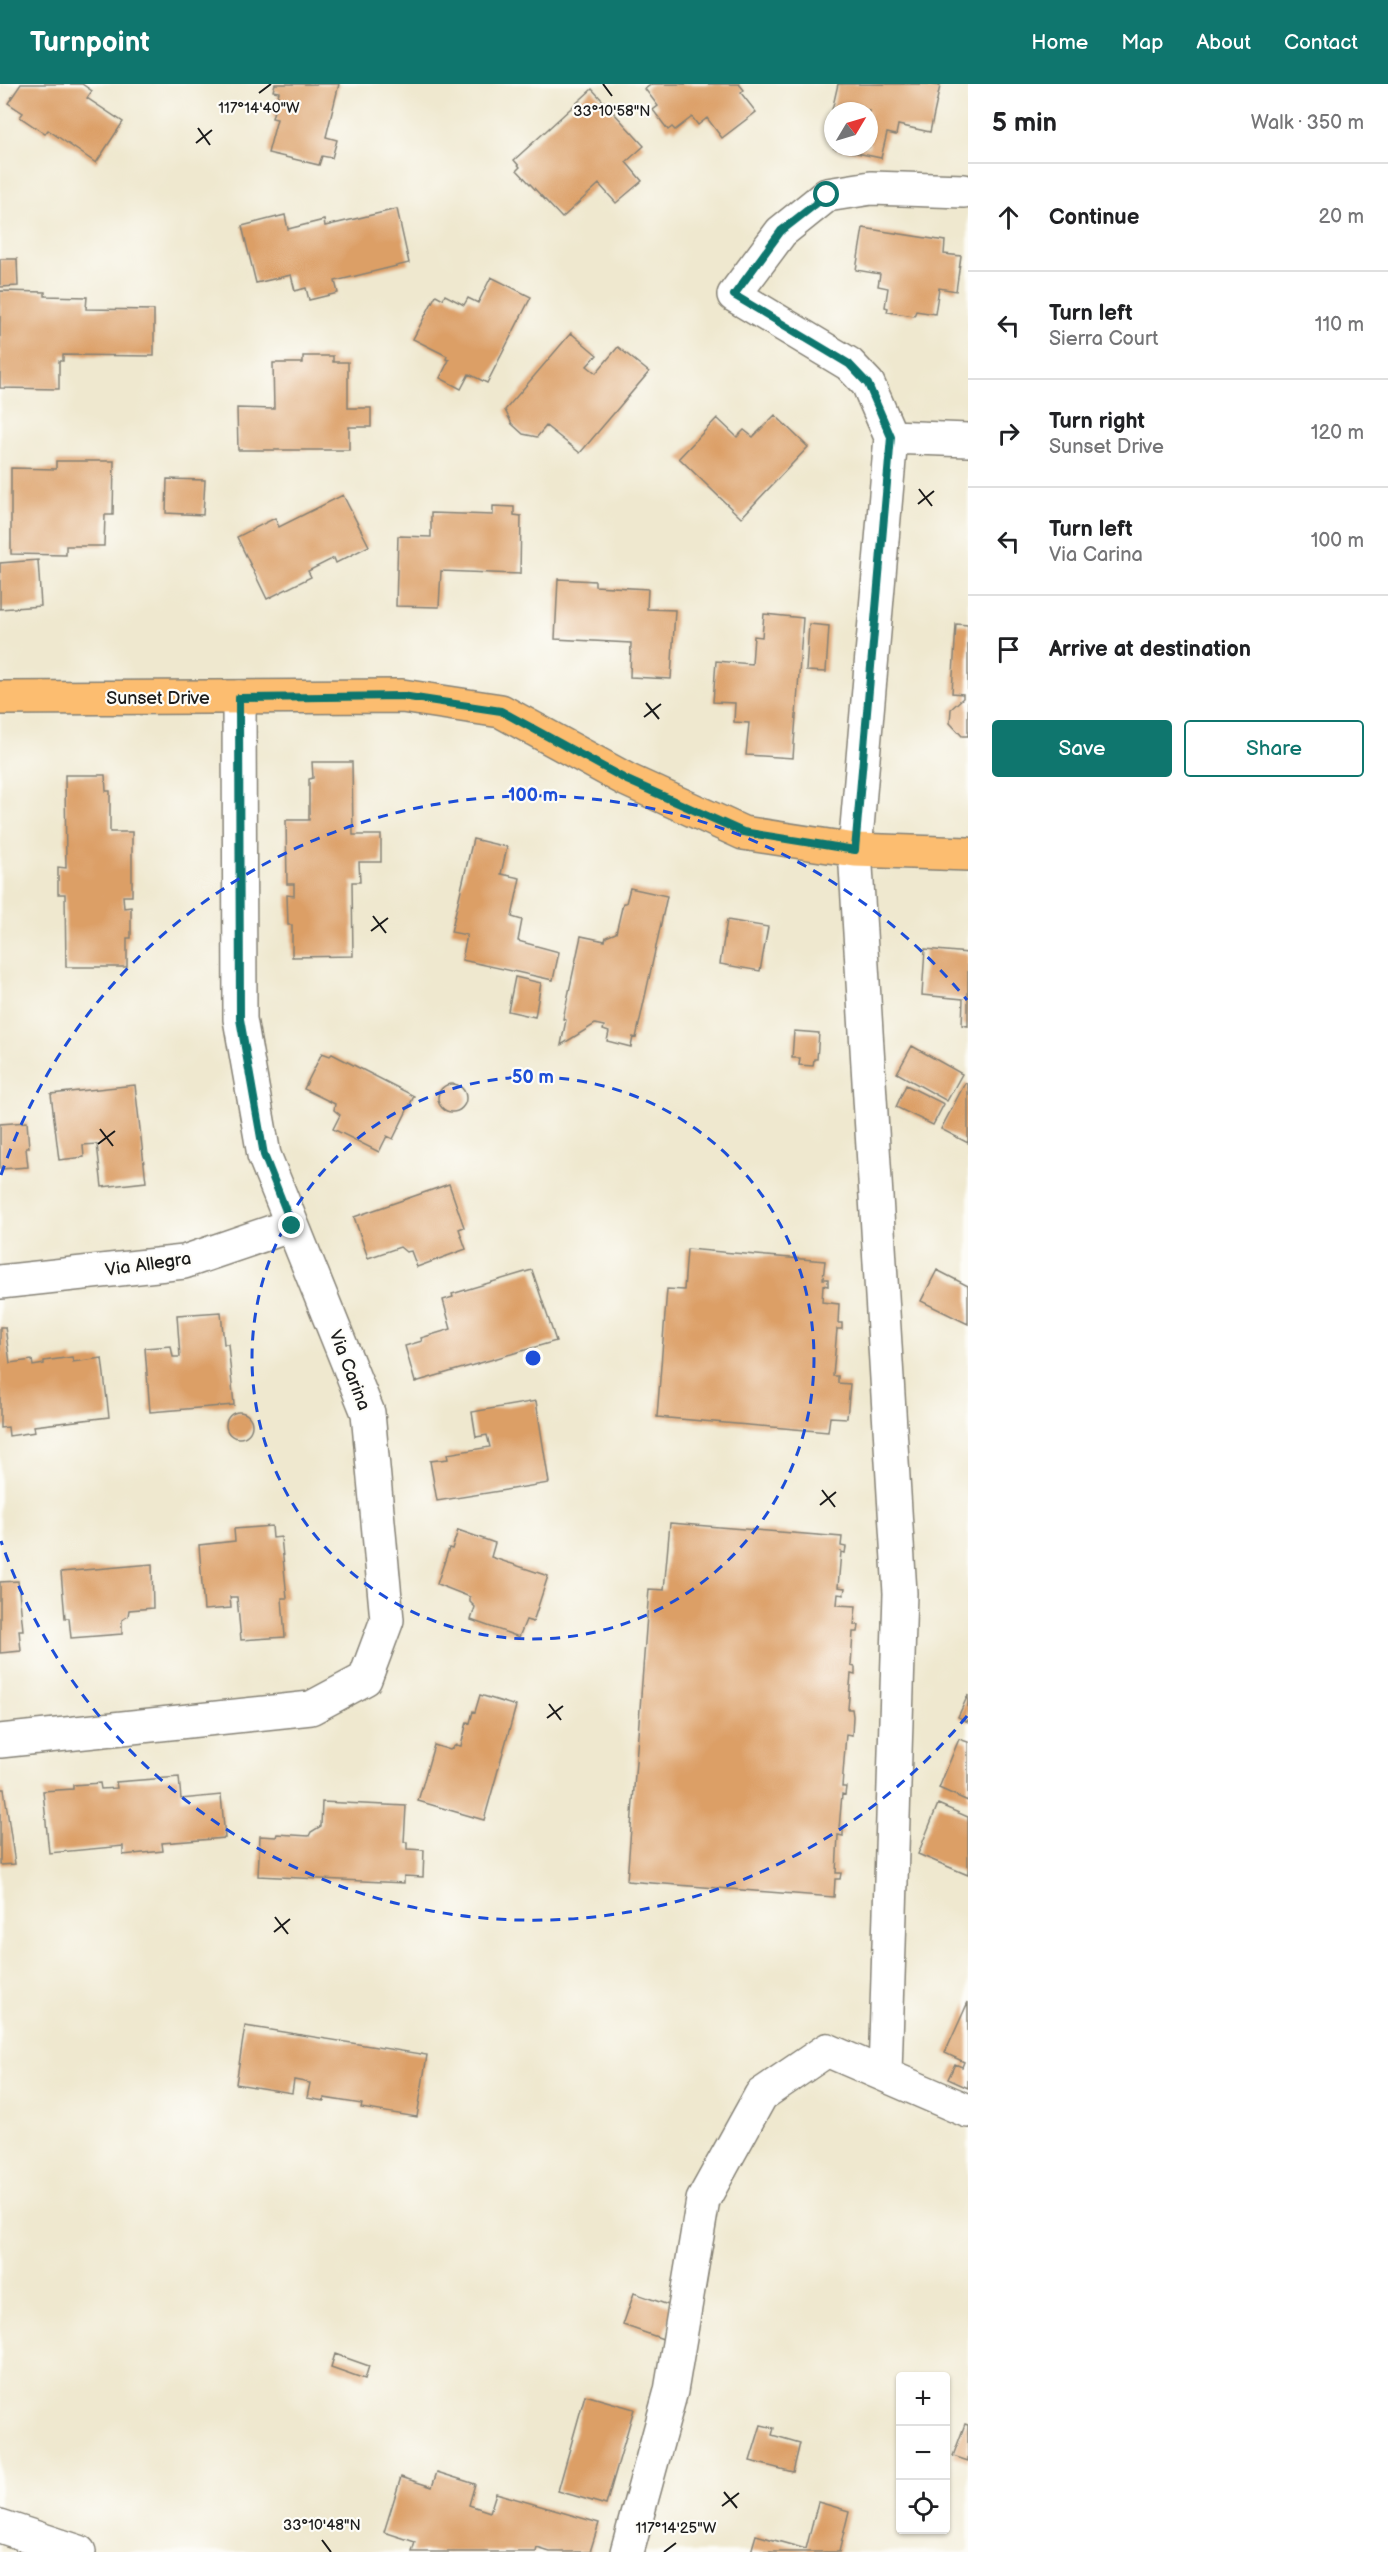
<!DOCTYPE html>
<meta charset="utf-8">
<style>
:root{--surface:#fff;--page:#f2f2f2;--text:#202124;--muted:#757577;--line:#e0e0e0;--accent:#0f766e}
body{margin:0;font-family:"Balsamiq Sans",sans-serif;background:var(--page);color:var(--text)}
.controls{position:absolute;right:18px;bottom:18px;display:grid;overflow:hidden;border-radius:6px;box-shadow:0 2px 4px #0004}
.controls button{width:54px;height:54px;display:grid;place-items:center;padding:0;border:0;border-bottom:2px solid var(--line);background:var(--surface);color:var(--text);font:30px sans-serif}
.compass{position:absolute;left:824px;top:18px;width:54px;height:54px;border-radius:50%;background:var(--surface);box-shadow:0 2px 4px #0004;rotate:52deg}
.stop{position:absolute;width:18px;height:18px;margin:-14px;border:4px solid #0f766e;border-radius:50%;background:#fff}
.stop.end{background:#0f766e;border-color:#fff;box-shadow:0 2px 6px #0008}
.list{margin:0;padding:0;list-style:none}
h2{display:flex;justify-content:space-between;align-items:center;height:78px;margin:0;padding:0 24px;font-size:26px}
h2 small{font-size:20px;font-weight:400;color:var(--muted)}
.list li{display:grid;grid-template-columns:39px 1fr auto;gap:18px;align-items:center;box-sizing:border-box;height:108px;padding:0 24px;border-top:2px solid var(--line)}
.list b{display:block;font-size:22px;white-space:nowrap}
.list p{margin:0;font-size:20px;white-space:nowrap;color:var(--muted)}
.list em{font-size:20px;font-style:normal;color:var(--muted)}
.actions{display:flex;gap:12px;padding:18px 24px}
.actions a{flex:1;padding:14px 0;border:2px solid var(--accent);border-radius:6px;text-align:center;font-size:21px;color:var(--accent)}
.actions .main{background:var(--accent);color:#fff}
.icon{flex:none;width:33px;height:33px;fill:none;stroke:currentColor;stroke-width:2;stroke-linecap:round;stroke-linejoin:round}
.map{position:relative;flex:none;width:968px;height:2468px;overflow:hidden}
header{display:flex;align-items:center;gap:36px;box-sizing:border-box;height:84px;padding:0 30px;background:var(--accent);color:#fff}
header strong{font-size:28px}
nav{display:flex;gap:33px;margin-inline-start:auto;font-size:21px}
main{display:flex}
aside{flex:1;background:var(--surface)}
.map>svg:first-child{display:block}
.building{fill:#dc9f66}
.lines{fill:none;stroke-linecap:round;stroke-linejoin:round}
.minor-casing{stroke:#868276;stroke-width:36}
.major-casing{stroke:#868276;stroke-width:36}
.minor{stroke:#fff;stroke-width:33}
.major{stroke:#fcbd6f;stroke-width:33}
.route{stroke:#0f766e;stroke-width:8}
.ticks{fill:none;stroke:#1c1c1c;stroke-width:2}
.ring{fill:none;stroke:#1d4ed8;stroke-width:3;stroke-dasharray:10 8}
.labels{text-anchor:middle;stroke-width:4.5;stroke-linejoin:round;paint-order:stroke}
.street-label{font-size:18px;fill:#1c1c1c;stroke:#fdfcf7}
.ticks-label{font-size:15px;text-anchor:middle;fill:#1c1c1c;stroke:#fdfcf7;stroke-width:4.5;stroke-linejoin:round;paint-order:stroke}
.centre{fill:#1d4ed8;stroke:#fdfcf7;stroke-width:3}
.ring-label{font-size:18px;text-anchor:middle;font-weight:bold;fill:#1d4ed8;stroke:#fdfcf7;stroke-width:4.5;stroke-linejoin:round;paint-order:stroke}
</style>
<header>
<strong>Turnpoint</strong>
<nav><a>Home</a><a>Map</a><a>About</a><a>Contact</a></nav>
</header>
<main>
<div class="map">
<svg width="968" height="2468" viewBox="0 0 968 2468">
<rect width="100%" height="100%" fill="#fdfcf7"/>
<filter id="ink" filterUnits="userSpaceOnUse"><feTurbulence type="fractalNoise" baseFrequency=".0167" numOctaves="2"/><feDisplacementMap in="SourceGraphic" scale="12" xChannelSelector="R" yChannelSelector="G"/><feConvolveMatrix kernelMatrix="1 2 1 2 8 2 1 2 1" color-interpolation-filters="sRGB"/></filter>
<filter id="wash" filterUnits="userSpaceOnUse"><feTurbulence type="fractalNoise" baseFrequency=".008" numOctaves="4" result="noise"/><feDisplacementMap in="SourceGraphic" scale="24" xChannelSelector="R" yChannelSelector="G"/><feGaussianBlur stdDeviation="1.35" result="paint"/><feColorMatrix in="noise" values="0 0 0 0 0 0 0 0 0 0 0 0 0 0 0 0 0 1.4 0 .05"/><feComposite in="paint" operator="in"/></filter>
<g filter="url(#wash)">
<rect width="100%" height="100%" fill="#efe8cf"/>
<g id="blocks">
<path class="building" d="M21 0H82L92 7 87 14 123 38 96 79 48 46 45 50 20 33 23 29 8 19Z
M275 0H339L326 53 337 56 332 74 322 72 319 81 268 69 277 35 272 34 279 8 273 7Z
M652 0H739L744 6 741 9 756 28 722 54 707 34 698 41 692 33 675 46 672 43 668 46 653 26 658 22 645 5Z
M838 0H930L940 2 930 48 898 41 896 51 887 49 881 74 833 64 869 63V27L832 26Z
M592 5 644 62 626 78 642 97 616 119 599 100 562 134 517 86 520 83 514 76Z
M397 125 409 179 335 197 338 209 309 216 306 204 295 207 291 191 256 199 242 142 285 131 288 145 324 136 325 142Z
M863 144 945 157 944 170 961 172 956 207 939 204 935 230 916 227 914 232 887 228 888 224 885 223 888 204 878 202 880 190 856 186Z
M0 175H17L18 202 0 203Z
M491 193 531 213 487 299 469 290 461 305 440 294 449 276 446 275 447 272 413 255 436 211 443 215 445 211 464 221 468 214 478 219Z
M0 207 45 208V212L87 213 86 225 154 226V272L63 271V277H59V305L0 304Z
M571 249 597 271 587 282 596 289 618 263 649 288 580 369 546 342 537 353 523 350 512 340 505 326Z
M303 272H333V278H348V324H371V343H349V366H238L237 324 274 325 273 279H303Z
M775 331 808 363 741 434 679 374 717 334 737 353 744 346 753 353Z
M56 377H114L113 431H105L104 462H66V471L11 470V384L56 385Z
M167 395 205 396 203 431 166 429Z
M343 411 369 462 336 479 334 474 308 487 311 493 267 515 237 453 275 434 279 443Z
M493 422 514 423V431L521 432 520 490 441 487 439 523 396 522 398 452 431 453V429L493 431Z
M38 476 41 522 0 525V479Z
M558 495 595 497V502L648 505 647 525 675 526 671 595 630 593 631 559 555 555Z
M764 530 803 534 793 674 746 671 749 639 734 638 735 619 713 618 716 577 752 580 754 552 762 553Z
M809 540 829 542 826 588 806 587Z
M956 540 968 541V652H962L950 639 951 625 963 614V610L952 609Z
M312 678H352L353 751H381V778H359L360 798H352L353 872 292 873V841H288L287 811 294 812V800H287L286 736H309V695L313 694Z
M65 691H105L106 707H110V748H132V812H123L124 824 131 823V854H127V883H66L65 810H58V783L66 784Z
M473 755 507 763 501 790 520 794 512 833 522 836 518 857 559 868 553 896 462 876 467 851 451 848Z
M630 804 667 812 636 954 633 953 631 963 607 957 609 948 603 946 604 942 595 940 561 961 566 936 563 935 581 852 605 857 606 853 616 849 623 819H626Z
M727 836 768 843 760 887 720 880Z
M925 865 968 869V942L962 941 963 915 922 911Z
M515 893 541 899 535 933 508 927Z
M794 947 819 949 817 975H814L813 982 799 981 800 974H792Z
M912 962 962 990 947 1017 897 989Z
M322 969 330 972 332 970 414 1012 393 1055 387 1052 379 1068 333 1045 340 1031 334 1026 335 1020 304 1005Z
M965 999 968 1001V1059L941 1045Z
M438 1014a14 14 0 1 1 28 0a14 14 0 1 1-28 0Z
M135 1001 146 1098 102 1103 97 1060 83 1061 84 1073 59 1076 51 1010Z
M906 1001 944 1020 933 1041 896 1023Z
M27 1038 29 1064H26L28 1083 0 1085V1040Z
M449 1100 464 1143 459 1145 466 1165 417 1183 411 1167 406 1168 400 1163 368 1174 354 1133Z
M687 1165 825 1177 823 1195H828V1202L823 1201 822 1218 839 1220 838 1239H842V1245H837L833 1292H838V1299L850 1300 847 1334 830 1333 828 1348 657 1333 667 1205 684 1206Z
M532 1186 556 1257 415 1298 405 1262 422 1257 421 1254 451 1245 443 1216 453 1213 452 1210Z
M937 1186 968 1202V1240L921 1217Z
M221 1228 224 1260H228L234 1321 150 1328 145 1264 171 1262 173 1273H180L177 1231Z
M0 1243H5L10 1279 32 1276 33 1282 44 1280V1277L72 1273 73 1278 102 1274 109 1333 34 1342 35 1348 9 1352 8 1343 0 1344Z
M536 1317 549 1399 437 1417 430 1377 448 1375 447 1370 490 1363 487 1351 476 1353 472 1328Z
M226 1341a13 13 0 1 1 26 0a13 13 0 1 1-26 0Z
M670 1439 842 1453 841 1462 846 1463 845 1469 841 1468 838 1503 845 1504 844 1511 838 1510 837 1521 856 1522 854 1541H859L858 1548H853L851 1582 855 1583V1591L851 1590 848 1625H852L853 1632 852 1651 846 1650 842 1703H846L845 1711 842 1710 839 1745 843 1746V1752L838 1751 836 1789H841L840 1795H835L834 1813 627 1797 649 1505 664 1506Z
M272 1442 273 1454 281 1453 287 1514H282L285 1553 241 1556 237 1513H230L231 1524 204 1526 199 1461 235 1457 234 1445Z
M458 1446 495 1459 491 1473 548 1492 533 1538 526 1536 519 1553 471 1536 475 1523 470 1518V1513L437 1500 449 1464 452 1465Z
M152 1480 153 1524 129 1526 128 1532 122 1536V1550L71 1554 69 1534H65L61 1488Z
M18 1497 23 1546H19L21 1567 0 1569V1498Z
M480 1611 516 1622 484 1736 418 1717 434 1661 450 1666 456 1661 461 1662 467 1638 470 1639 473 1627 475 1628Z
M968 1611V1638L958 1633Z
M959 1655 968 1658V1717L939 1704Z
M179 1693 181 1715 221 1711 225 1754 162 1759 163 1767 123 1771V1762L49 1769 43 1707 73 1705V1701L100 1699 101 1705 117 1704 116 1698Z
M0 1705H4L15 1780 0 1781Z
M322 1718 406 1722 404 1758H407V1765L424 1766 423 1793 404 1792V1799L258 1792 260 1752 276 1753 277 1750 309 1752 311 1748 321 1742Z
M938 1720 968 1733V1791L918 1770Z
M968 1918V2004L948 1995 955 1980 962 1983 964 1978 945 1969Z
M245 1942 427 1971 417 2033 361 2024 362 2020 324 2014V2017L307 2014 310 1999 294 1996 292 2009 236 2000Z
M634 2209 674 2223 663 2255 623 2241Z
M335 2270 369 2282 365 2295 331 2283Z
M585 2311 634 2325 606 2421 558 2407Z
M965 2340 968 2341V2377L953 2372Z
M761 2341 774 2344 772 2351 800 2359 793 2388 750 2377Z
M437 2388 475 2400 469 2421 490 2428 496 2409 599 2439 590 2468H550L537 2464 536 2468H412L415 2458 384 2448 401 2393 432 2403Z
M818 2418 849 2427 839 2468H751L756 2451 806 2465Z"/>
</g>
</g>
<g filter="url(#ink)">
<use href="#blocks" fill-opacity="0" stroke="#868276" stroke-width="1.5"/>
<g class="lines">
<defs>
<path id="minor" d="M891 353 968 356
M0 1198 184 1178 292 1141
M0 1657 311 1624 365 1595 387 1536 368 1329 264 1071 240 935 239 613
M885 1989 900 1509 855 766 891 353 868 300 849 280 734 211 781 148 827 111 871 104 964 107
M0 2442 79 2468
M627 2468 671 2307 703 2116 761 2011 827 1966 968 2027"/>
<path id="major" d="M0 614 402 612 501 627 627 696 743 749 855 766 968 770"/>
</defs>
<use href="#minor" class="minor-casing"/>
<use href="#major" class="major-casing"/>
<use href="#minor" class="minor"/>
<use href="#major" class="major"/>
</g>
</g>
<g class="lines" filter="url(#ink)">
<path class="route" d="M292 1142 264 1071 240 935 239 614 402 612 501 627 627 696 743 748 855 766 891 353 868 300 849 280 734 211 781 147 827 111"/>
</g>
<path class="ticks" d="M603 0 612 12M259 9 271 0M198 44 210 61M196 59 212 46M919 405 932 422M918 420 934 407M646 619 659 635M644 633 661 620M373 832 386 849M371 847 388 834M100 1045 113 1062M98 1060 115 1047M822 1406 835 1423M820 1421 836 1408M549 1620 561 1636M547 1634 563 1622M275 1833 288 1850M274 1848 290 1835M724 2408 737 2424M722 2422 739 2409M322 2456 331 2468M664 2468 676 2459"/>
<g class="ring">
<circle cx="533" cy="1274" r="281"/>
<path d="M967 1632A563 563 0 0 1 1 1457M1 1091A563 563 0 0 1 967 916"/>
</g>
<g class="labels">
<g class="street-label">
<text x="158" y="620">Sunset Drive</text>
<text transform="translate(148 1180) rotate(-8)" y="6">Via Allegra</text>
<text transform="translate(350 1286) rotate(69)" y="6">Via Carina</text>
</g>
</g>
<g class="ticks-label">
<text x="259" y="29">117°14'40"W</text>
<text x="612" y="32">33°10'58"N</text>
<text x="322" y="2446">33°10'48"N</text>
<text x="676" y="2449">117°14'25"W</text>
</g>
<circle cx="533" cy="1274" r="9" class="centre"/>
<g class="ring-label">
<text x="533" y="717">100 m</text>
<text x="533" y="999">50 m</text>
</g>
</svg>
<div class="controls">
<button>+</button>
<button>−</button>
<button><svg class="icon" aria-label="locate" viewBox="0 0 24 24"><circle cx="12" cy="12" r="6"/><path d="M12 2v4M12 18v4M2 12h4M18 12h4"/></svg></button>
</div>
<svg class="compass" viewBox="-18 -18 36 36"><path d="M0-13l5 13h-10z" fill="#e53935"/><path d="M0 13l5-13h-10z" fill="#757577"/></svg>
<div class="stop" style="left:827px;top:111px"></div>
<div class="stop end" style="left:292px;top:1142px"></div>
</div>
<aside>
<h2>5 min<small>Walk · 350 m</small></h2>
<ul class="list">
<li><svg class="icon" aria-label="ahead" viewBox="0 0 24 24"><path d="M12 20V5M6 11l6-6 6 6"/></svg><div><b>Continue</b></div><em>20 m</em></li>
<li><svg class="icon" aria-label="left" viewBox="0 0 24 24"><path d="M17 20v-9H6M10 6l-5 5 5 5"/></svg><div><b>Turn left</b><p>Sierra Court</p></div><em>110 m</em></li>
<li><svg class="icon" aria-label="right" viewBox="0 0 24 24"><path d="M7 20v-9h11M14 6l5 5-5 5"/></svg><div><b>Turn right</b><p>Sunset Drive</p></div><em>120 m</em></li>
<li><svg class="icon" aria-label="left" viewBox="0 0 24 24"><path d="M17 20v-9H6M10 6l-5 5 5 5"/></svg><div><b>Turn left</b><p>Via Carina</p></div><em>100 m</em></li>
<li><svg class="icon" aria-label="arrive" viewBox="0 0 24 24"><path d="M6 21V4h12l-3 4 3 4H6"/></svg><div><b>Arrive at destination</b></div></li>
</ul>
<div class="actions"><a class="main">Save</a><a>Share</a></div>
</aside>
</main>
